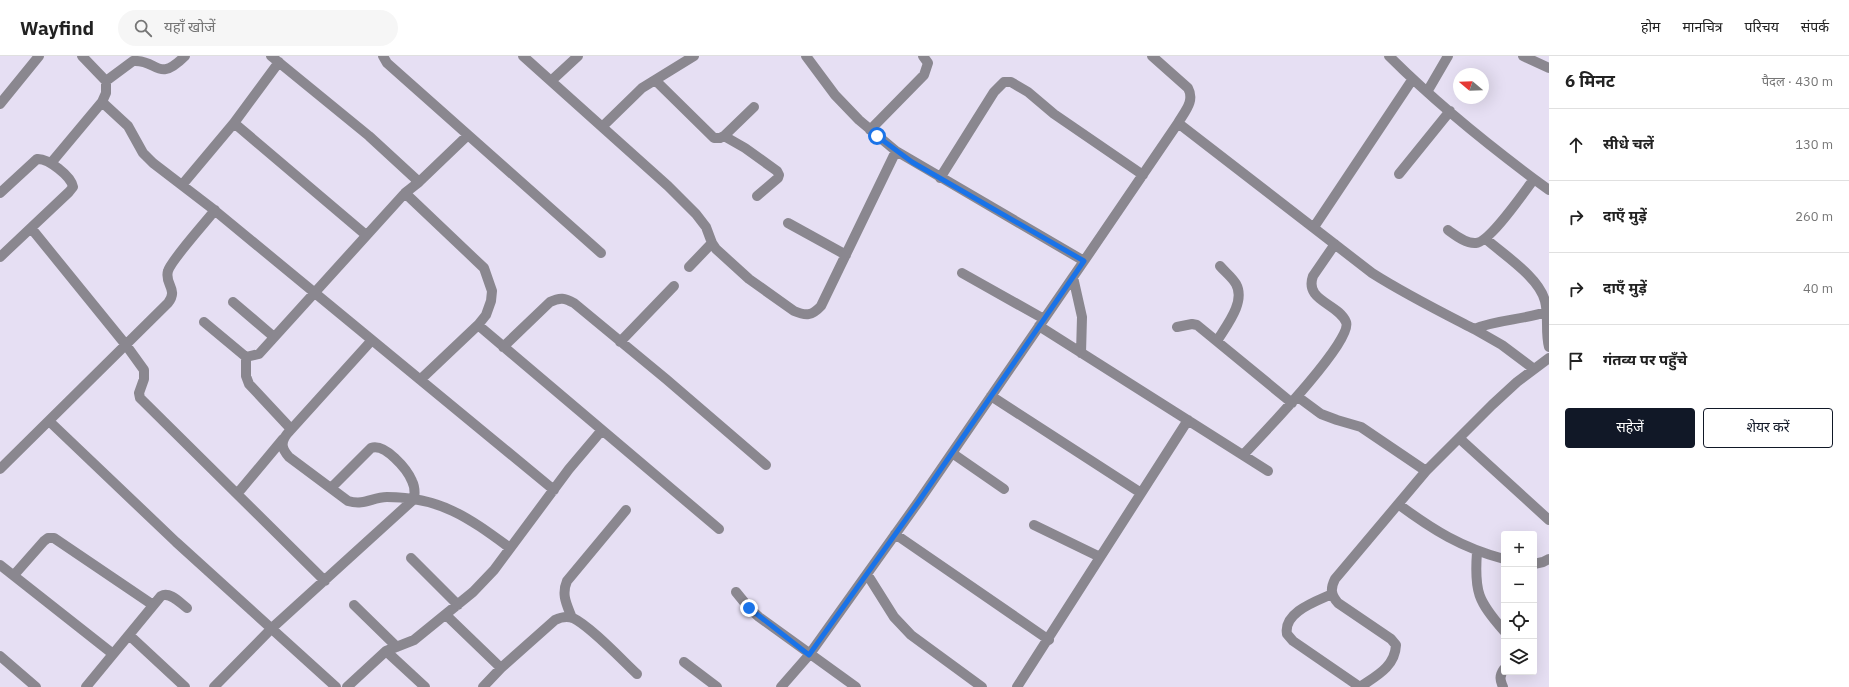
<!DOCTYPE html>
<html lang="hi">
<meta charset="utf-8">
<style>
:root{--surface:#fff;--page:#f6f6f6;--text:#222;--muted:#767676;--line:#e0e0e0;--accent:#111827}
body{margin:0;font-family:"IBM Plex Sans","Noto Sans Devanagari",sans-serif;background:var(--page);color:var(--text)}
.controls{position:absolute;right:12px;bottom:12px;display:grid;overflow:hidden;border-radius:4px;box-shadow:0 4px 16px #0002}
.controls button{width:36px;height:36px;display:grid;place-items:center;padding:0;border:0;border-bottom:1px solid var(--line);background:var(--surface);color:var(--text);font:20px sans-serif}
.compass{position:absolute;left:1453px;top:12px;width:36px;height:36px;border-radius:50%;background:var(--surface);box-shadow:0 4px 16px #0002;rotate:289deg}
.stop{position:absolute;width:12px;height:12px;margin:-9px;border:3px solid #1a73e8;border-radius:50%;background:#fff}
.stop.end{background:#1a73e8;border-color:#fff;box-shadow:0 1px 4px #0008}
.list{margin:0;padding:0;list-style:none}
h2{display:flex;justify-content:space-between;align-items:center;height:52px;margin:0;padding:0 16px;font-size:17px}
h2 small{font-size:13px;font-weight:400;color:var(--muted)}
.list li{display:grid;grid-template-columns:26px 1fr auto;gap:12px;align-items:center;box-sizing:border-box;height:72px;padding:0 16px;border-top:1px solid var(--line)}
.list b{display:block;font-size:15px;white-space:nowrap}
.list em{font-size:13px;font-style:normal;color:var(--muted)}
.actions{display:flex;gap:8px;padding:12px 16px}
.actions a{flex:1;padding:9px 0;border:1px solid var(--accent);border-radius:4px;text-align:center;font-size:14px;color:var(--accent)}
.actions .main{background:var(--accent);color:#fff}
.icon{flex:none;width:22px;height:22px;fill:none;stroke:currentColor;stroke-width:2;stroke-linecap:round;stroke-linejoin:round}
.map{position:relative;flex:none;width:1549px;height:631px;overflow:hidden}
header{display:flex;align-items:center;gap:24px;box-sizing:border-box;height:56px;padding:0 20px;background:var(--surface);border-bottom:1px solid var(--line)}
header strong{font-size:19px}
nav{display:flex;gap:22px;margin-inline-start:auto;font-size:14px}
.search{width:280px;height:36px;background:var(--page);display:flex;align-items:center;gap:10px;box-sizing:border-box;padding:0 14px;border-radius:22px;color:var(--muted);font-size:15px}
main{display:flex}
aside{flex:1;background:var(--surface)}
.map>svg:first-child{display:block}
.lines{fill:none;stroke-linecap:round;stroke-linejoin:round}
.minor{stroke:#8a878f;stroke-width:10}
.route{stroke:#1a73e8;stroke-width:5}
</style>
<header>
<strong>Wayfind</strong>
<div class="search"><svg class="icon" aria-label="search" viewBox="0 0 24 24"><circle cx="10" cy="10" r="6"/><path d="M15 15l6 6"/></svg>यहाँ खोजें</div>
<nav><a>होम</a><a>मानचित्र</a><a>परिचय</a><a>संपर्क</a></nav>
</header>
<main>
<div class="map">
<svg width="1549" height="631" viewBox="0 0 1549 631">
<rect width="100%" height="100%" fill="#e6dff3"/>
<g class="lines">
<path class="minor" d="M82 0 106 25V37L102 46 128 70 143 97 153 107 213 153 554 434
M271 0 369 80 419 126
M383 0 387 7 601 197
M523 0 668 130 696 158 706 171 712 187 716 193 749 223 794 255C806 260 812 260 821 250L896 95
M1152 0 1188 32C1195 45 1185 55 1178 67L1372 217C1405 238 1439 255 1474 273 1498 263 1525 264 1549 255
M1389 0C1438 49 1493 93 1549 134
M1523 0 1549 12
M655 24 694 0
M106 25 133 5C158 3 157 28 185 0
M551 25 578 0
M1427 36 1448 0
M0 48 39 0
M234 67 366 179
M603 70 642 32 655 24 714 82H720L724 80 754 51
M870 74 924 19 928 7 923 0
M724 80 745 92 777 115 779 119 778 122 757 140
M51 107 102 46
M1399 118 1450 55
M940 122 994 36 1004 26H1011L1028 36 1054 58 1143 119
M182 129 234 67 279 6
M0 137 37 103C48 102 71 120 73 131L69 136 0 201
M405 137 484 212 492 235 491 245 486 259 478 269 421 323
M788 167 846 199
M1314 171 1412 24
M31 172 126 289 144 314V323L139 337 140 342 325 525
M1448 174C1455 179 1466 188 1476 187 1490 186 1524 136 1534 123
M1486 183C1504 199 1539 221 1545 245 1549 260 1545 276 1549 291
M1084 205 1178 67
M689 211 712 187
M962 217 1044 263
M1073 221 1082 261 1081 297
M233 246 274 281
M204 266 246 301 259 298 405 137 419 126 467 80
M478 269 719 473
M1039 270 1268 415
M1177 271 1192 268 1197 269 1292 347
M1474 273 1502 289 1534 313
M372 284 287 378C280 387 282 393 289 401L348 445C365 450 372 441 387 441 441 441 469 462 510 492
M1217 285C1226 270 1246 246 1236 228 1232 221 1225 216 1220 210
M620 286 674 230
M503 291 550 246C560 241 565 242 574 247L666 323 766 409
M246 301V320L249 328 291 373
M991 340 1141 437
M1298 341 1321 358 1337 364 1361 371 1426 415
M49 365 176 486 336 631
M1459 382 1549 464
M952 397 1004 433
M1243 399C1259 382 1354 284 1346 266 1338 247 1304 245 1313 220L1335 188
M0 413 168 247C179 233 164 228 168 215 171 204 206 166 215 154
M237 438 283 383
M1398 448C1433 474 1462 492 1504 503
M1034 469 1100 501
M895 478 1049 584
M1477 496C1474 536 1478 545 1504 575
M411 502 458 549
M1534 508 1543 506 1549 503
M0 509 113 598
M867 518 894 561 911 579 982 631
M14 519 44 485 48 482H54L153 549
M736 536 749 552 759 561 856 631
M1332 538C1317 545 1283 556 1287 578L1293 585 1360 631
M354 549 397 591
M446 559 501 612
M572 562C567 549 561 539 567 525L626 454
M129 579 185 631
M386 595 414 584 473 536 494 514 569 413 602 374
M0 600 36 631
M684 606 717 631
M86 631 161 540C170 535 180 547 187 552
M214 631 272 572 414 443C415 437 415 431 412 425 407 413 385 387 371 392L331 432
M347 631 386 595 425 631
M483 631 501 612 555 564C561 561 567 560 573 562 590 570 622 604 637 618
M781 631 809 599 919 445 1084 205 896 95 859 64 835 39 806 0
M1017 631 1188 364
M1360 631C1376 620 1395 611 1396 589L1391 583 1338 547C1331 539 1330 533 1335 523L1426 415 1492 349 1517 326 1549 302
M1503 631C1500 624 1499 620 1504 613"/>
</g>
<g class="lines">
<path class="route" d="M749 552 809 599 919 445 1084 205 912 106 877 80"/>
</g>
</svg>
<div class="controls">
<button>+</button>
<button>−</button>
<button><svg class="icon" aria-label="locate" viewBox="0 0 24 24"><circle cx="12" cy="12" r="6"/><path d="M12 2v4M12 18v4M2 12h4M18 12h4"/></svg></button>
<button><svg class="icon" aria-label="layers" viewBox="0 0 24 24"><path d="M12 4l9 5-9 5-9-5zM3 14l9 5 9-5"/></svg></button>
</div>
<svg class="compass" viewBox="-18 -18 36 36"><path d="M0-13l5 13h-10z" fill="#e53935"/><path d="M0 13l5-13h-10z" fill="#767676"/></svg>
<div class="stop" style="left:877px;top:80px"></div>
<div class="stop end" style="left:749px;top:552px"></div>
</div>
<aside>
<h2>6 मिनट<small>पैदल · 430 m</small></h2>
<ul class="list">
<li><svg class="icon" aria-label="ahead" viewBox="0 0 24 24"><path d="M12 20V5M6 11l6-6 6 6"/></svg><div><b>सीधे चलें</b></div><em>130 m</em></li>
<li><svg class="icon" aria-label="right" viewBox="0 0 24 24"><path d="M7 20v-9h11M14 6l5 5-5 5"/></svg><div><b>दाएँ मुड़ें</b></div><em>260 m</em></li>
<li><svg class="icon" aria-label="right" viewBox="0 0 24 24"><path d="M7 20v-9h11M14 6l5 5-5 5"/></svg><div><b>दाएँ मुड़ें</b></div><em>40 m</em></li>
<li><svg class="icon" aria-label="arrive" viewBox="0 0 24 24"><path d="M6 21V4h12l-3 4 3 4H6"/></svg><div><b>गंतव्य पर पहुँचे</b></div></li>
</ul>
<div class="actions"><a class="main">सहेजें</a><a>शेयर करें</a></div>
</aside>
</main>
